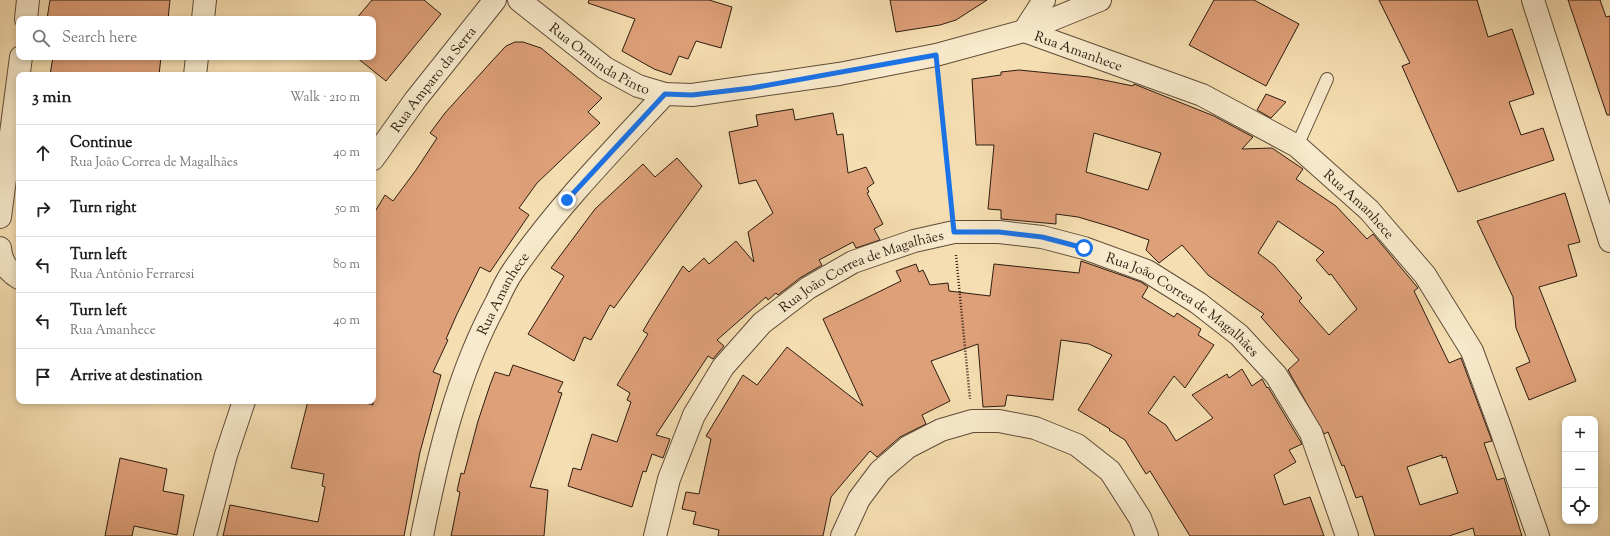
<!DOCTYPE html>
<meta charset="utf-8">
<style>
:root{--surface:#fff;--page:#f6f6f6;--text:#202124;--muted:#757577;--line:#e0e0e0}
body{margin:0;font-family:"Sorts Mill Goudy",serif;background:var(--page);color:var(--text)}
.controls{position:absolute;right:12px;bottom:12px;display:grid;overflow:hidden;border-radius:8px;box-shadow:0 2px 6px #0003}
.controls button{width:36px;height:36px;display:grid;place-items:center;padding:0;border:0;border-bottom:1px solid var(--line);background:var(--surface);color:var(--text);font:20px sans-serif}
.stop{position:absolute;width:12px;height:12px;margin:-9px;border:3px solid #1a73e8;border-radius:50%;background:#fff}
.stop.end{background:#1a73e8;border-color:#fff;box-shadow:0 1px 4px #0008}
.list{margin:0;padding:0;list-style:none}
h2{display:flex;justify-content:space-between;align-items:center;height:52px;margin:0;padding:0 16px;font-size:17px}
h2 small{font-size:13px;font-weight:400;color:var(--muted)}
.list li{display:grid;grid-template-columns:26px 1fr auto;gap:12px;align-items:center;box-sizing:border-box;height:56px;padding:0 16px;border-top:1px solid var(--line)}
.list b{display:block;font-size:15px;white-space:nowrap}
.list p{margin:0;font-size:13px;white-space:nowrap;color:var(--muted)}
.list em{font-size:13px;font-style:normal;color:var(--muted)}
.icon{flex:none;width:22px;height:22px;fill:none;stroke:currentColor;stroke-width:2;stroke-linecap:round;stroke-linejoin:round}
.map{position:relative;flex:none;width:1610px;height:536px;overflow:hidden}
.search{position:absolute;background:var(--surface);box-shadow:0 2px 6px #0003;left:16px;top:16px;width:360px;height:44px;display:flex;align-items:center;gap:10px;box-sizing:border-box;padding:0 14px;border-radius:8px;color:var(--muted);font-size:15px}
.panel{position:absolute;background:var(--surface);box-shadow:0 2px 6px #0003;left:16px;top:72px;width:360px;height:332px;border-radius:8px}
.map>svg:first-child{display:block}
.building{fill:#dea079;stroke:#2d1c10;fill-rule:evenodd}
.lines{fill:none;stroke-linecap:round;stroke-linejoin:round}
.service-casing{stroke:#5f4c38;stroke-width:14}
.minor-casing{stroke:#5f4c38;stroke-width:24}
.tertiary-casing{stroke:#5f4c38;stroke-width:24}
.path{stroke:#2d1c10;stroke-width:2.5;stroke-dasharray:1 2;stroke-linecap:butt}
.service{stroke:#f8eacc;stroke-width:12}
.minor{stroke:#f8eacc;stroke-width:22}
.tertiary{stroke:#f8eacc;stroke-width:22}
.route{stroke:#1a73e8;stroke-width:5}
.labels{text-anchor:middle;stroke-width:4;stroke-linejoin:round;paint-order:stroke}
.street-label{font-size:14px;fill:#2d1c10;stroke:#f8eacc}
</style>
<div class="map">
<svg width="1610" height="536" viewBox="0 0 1610 536">
<rect width="100%" height="100%" fill="#f5deb1"/>
<filter id="stains"><feTurbulence type="fractalNoise" baseFrequency=".005" numOctaves="4"/><feColorMatrix values="0 0 0 0 .2 0 0 0 0 .09 0 0 0 0 .02 0 0 0 .5 -.17"/></filter>
<radialGradient id="worn" r=".72"><stop offset=".6" stop-color="#630" stop-opacity="0"/><stop offset="1" stop-color="#630" stop-opacity=".3"/></radialGradient>
<path class="building" d="M50 0H170L168 19H47Z
M372 0H424L441 14 386 81 356 57H373V19H356Z
M589 0H709L732 7 721 48 696 41 688 59 679 56 671 75 654 69 622 51 635 19 588 3Z
M890 0H987L956 20 940 25 896 32Z
M1214 0H1254L1299 24 1266 86 1189 45Z
M1379 0H1477L1488 37 1512 29 1534 94 1509 102 1521 135 1543 128 1554 160 1458 192 1402 66 1410 63Z
M1568 0H1600L1606 17 1610 16V115H1607Z
M515 42H523L541 48 602 98 588 112 600 123 537 183 519 208 529 215 490 272 480 267 457 314 446 339 448 340 433 372 441 375 420 452 404 536H223L230 505 318 522 325 487 322 486 324 474 291 468 308 401H360L373 405V215L385 195 393 201 416 170 437 138 430 133 445 113 492 61 506 46Z
M53 57H161L159 75H50Z
M1019 70 1089 77 1133 86 1134 84 1214 116 1253 137 1242 149 1272 148 1303 169 1296 179 1336 206 1367 239 1373 234 1418 288 1414 291 1449 363 1461 358 1492 441 1484 443 1497 480 1504 478 1522 536H1475L1473 528 1449 536H1375L1362 496 1356 498 1344 465 1342 466 1328 432 1324 434 1288 370 1299 360 1261 317 1264 314 1208 275 1182 245 1159 263 1146 250 1149 240 1115 228 1078 217 1056 214V224L1001 219V210L988 209 994 145H976L972 79 1001 75V72ZM1094 133 1161 153 1148 190 1086 172ZM1278 221 1324 252 1316 260 1329 275 1331 274 1357 309 1329 335 1299 301 1302 298 1274 265 1258 253ZM1442 455V458L1446 457 1458 493 1420 505 1407 467Z
M1266 94 1286 102 1271 118 1257 110Z
M793 109 795 120 833 113 837 135 843 134 848 173 866 167 874 183 867 188 869 192 867 193 883 224 874 229 880 240 856 248 853 242 819 260 822 265 800 278 778 295 776 293 768 300 766 297 717 340 724 346 713 359 708 356 656 435 670 439 663 458 652 454 646 472 643 471 632 507 568 486 573 468 581 470 592 434 617 442 631 402 627 400 630 393 617 385 648 334 643 331 650 319 683 266 689 272 704 258 709 264 736 241 754 262 748 232 773 213 756 180 739 184 729 132 758 126 756 115Z
M677 158 702 186 614 308 610 305 591 340 584 337 574 361 528 334 564 276 551 268 595 209 643 164 655 177Z
M1565 193 1580 242 1568 245 1577 276 1539 287 1576 381 1529 400 1516 368 1530 362 1516 328 1513 297 1477 221Z
M1081 261 1141 282 1148 287 1142 297 1174 317 1177 313 1201 329 1198 335 1214 345 1185 388 1174 376 1148 413 1166 425 1176 441 1213 418 1192 395 1227 374 1229 378 1242 369 1252 386 1262 379 1267 388 1268 387 1302 444 1289 450 1296 462 1274 475 1284 505 1310 497 1324 536H1190L1150 471 1146 474 1125 440 1109 430 1110 429 1078 410 1112 355 1089 344 1061 340 1053 400 1007 395 1005 406 983 407 978 344 931 361 950 401 922 415 926 424 900 437 877 457 870 451 831 497 823 536H718L719 530 693 524 696 512 682 509 686 492 699 494 711 439 706 436 743 375 757 385 787 347 863 406 823 319 901 281 896 271 916 264 919 272 923 270 930 285 948 283 949 291 990 296 994 264 1079 273Z
M513 365 563 382 558 392 562 393 530 487 548 490 544 536H451L460 492 457 491 461 473 464 474 478 421 490 385 495 372 509 376Z
M120 458 167 469 163 491 184 495 177 535 134 526 132 536H105Z"/>
<g class="lines">
<defs>
<path id="service" d="M1297 146 1327 79"/>
<g id="minor">
<path id="s1" d="M519 0 605 68 638 86 665 94 692 95 839 74 936 55 1024 31 1100 0"/>
<path id="s2" d="M1044 0 1024 31 1202 95 1297 146 1369 210 1425 275 1472 351 1500 427 1538 536"/>
<path d="M26 19 28 0"/>
<path d="M203 19 205 0"/>
<path d="M195 75 197 57"/>
<path id="s3" d="M373 159 416 99 495 0"/>
<path d="M0 217 21 57"/>
<path d="M0 248C1 261 7 271 19 278"/>
<path d="M205 536 226 455 244 401"/>
<path id="s4" d="M422 536C438 456 457 375 496 303 501 292 506 281 513 271 557 207 612 151 665 94"/>
<path id="s5" d="M655 536 669 479 694 415 723 367 762 323 808 288 853 262 914 241 954 232H999L1042 237 1084 248 1147 271 1198 303 1239 335 1276 375 1311 433 1347 536"/>
<path d="M842 536 859 499 880 471 908 447 941 430 972 421H999L1035 428 1077 445 1110 471 1140 518 1147 536"/>
</g>
<path id="tertiary" d="M1533 0 1610 241"/>
</defs>
<use href="#service" class="service-casing"/>
<use href="#minor" class="minor-casing"/>
<use href="#tertiary" class="tertiary-casing"/>
<path class="path" d="M938 78 952 210
M956 255 970 399"/>
<use href="#service" class="service"/>
<use href="#minor" class="minor"/>
<use href="#tertiary" class="tertiary"/>
</g>
<g class="lines">
<path class="route" d="M567 200 665 94 692 95 752 88 936 55 954 232H999L1042 237 1084 248"/>
</g>
<g class="labels">
<g class="street-label">
<text dy="5" stroke="none"><textPath href="#s2" startOffset="95">Rua Amanhece</textPath></text>
<text dy="5" stroke="none"><textPath href="#s1" startOffset="100">Rua Orminda Pinto</textPath></text>
<text dy="5" stroke="none"><textPath href="#s3" startOffset="100">Rua Amparo da Serra</textPath></text>
<text dy="5" stroke="none"><textPath href="#s2" startOffset="419">Rua Amanhece</textPath></text>
<text dy="5" stroke="none"><textPath href="#s5" startOffset="356">Rua João Correa de Magalhães</textPath></text>
<text dy="5" stroke="none"><textPath href="#s4" startOffset="257">Rua Amanhece</textPath></text>
<text dy="5" stroke="none"><textPath href="#s5" startOffset="704">Rua João Correa de Magalhães</textPath></text>
</g>
</g>
<rect width="100%" height="100%" filter="url(#stains)"/>
<rect width="100%" height="100%" fill="url(#worn)"/>
</svg>
<div class="controls">
<button>+</button>
<button>−</button>
<button><svg class="icon" aria-label="locate" viewBox="0 0 24 24"><circle cx="12" cy="12" r="6"/><path d="M12 2v4M12 18v4M2 12h4M18 12h4"/></svg></button>
</div>
<div class="stop" style="left:1084px;top:248px"></div>
<div class="stop end" style="left:567px;top:200px"></div>
<div class="search"><svg class="icon" aria-label="search" viewBox="0 0 24 24"><circle cx="10" cy="10" r="6"/><path d="M15 15l6 6"/></svg>Search here</div>
<section class="panel">
<h2>3 min<small>Walk · 210 m</small></h2>
<ul class="list">
<li><svg class="icon" aria-label="ahead" viewBox="0 0 24 24"><path d="M12 20V5M6 11l6-6 6 6"/></svg><div><b>Continue</b><p>Rua João Correa de Magalhães</p></div><em>40 m</em></li>
<li><svg class="icon" aria-label="right" viewBox="0 0 24 24"><path d="M7 20v-9h11M14 6l5 5-5 5"/></svg><div><b>Turn right</b></div><em>50 m</em></li>
<li><svg class="icon" aria-label="left" viewBox="0 0 24 24"><path d="M17 20v-9H6M10 6l-5 5 5 5"/></svg><div><b>Turn left</b><p>Rua Antônio Ferraresi</p></div><em>80 m</em></li>
<li><svg class="icon" aria-label="left" viewBox="0 0 24 24"><path d="M17 20v-9H6M10 6l-5 5 5 5"/></svg><div><b>Turn left</b><p>Rua Amanhece</p></div><em>40 m</em></li>
<li><svg class="icon" aria-label="arrive" viewBox="0 0 24 24"><path d="M6 21V4h12l-3 4 3 4H6"/></svg><div><b>Arrive at destination</b></div></li>
</ul>
</section>
</div>
